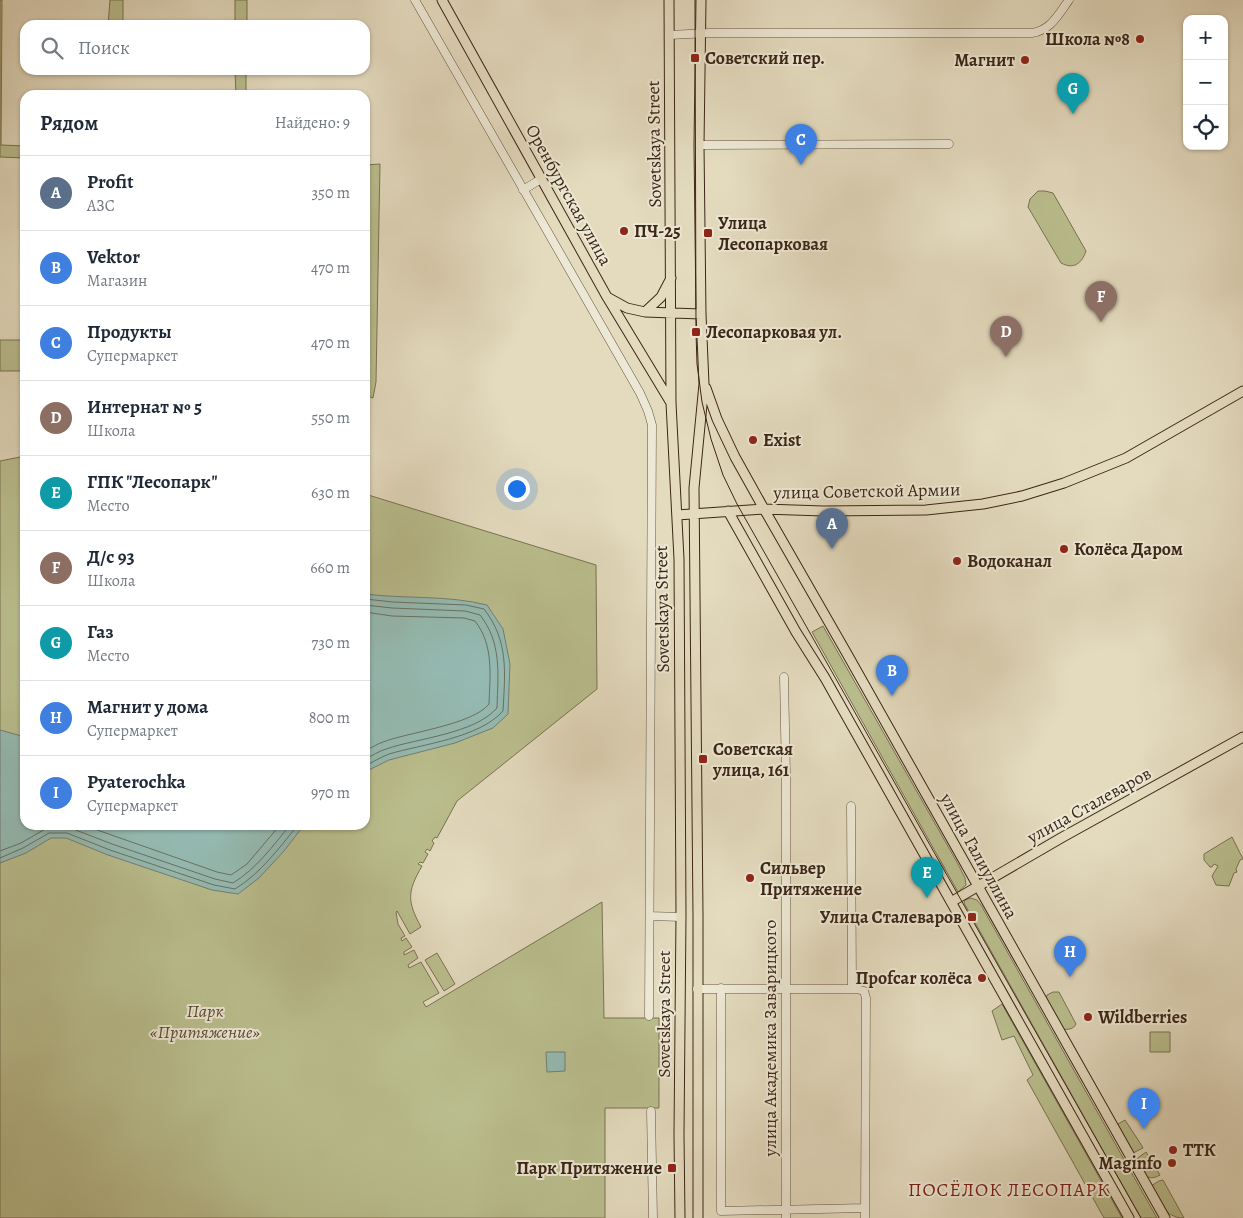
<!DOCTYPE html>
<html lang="ru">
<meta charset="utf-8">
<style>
:root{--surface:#fff;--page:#f6f6f7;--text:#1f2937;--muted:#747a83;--line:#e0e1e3;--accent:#111827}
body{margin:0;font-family:Alegreya,serif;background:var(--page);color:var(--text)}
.controls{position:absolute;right:15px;top:15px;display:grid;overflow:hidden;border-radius:10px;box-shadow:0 1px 4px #0004}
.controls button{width:45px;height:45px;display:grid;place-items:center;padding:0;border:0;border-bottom:1px solid var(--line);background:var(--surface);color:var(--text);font:25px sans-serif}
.you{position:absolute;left:516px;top:488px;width:18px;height:18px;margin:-12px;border:4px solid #fff;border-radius:50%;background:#1a73e8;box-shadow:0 0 0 8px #1a73e833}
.badge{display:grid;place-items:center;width:32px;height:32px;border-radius:50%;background:var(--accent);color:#fff;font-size:16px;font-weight:700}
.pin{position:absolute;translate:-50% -41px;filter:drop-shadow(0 1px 2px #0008)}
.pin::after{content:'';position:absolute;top:26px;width:18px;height:15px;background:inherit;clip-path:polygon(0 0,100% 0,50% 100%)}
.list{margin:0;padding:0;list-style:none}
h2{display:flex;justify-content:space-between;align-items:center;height:65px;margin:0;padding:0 20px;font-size:21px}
h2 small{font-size:16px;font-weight:400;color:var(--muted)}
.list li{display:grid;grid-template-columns:32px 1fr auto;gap:15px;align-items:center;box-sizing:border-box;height:75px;padding:0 20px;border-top:1px solid var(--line)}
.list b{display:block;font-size:19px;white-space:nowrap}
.list p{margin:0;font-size:16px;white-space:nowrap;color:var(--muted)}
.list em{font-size:16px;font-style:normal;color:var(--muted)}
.icon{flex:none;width:28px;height:28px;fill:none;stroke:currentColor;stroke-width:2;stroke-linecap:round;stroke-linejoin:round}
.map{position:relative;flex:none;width:1243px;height:1218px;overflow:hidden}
.search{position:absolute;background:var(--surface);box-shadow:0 1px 4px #0004;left:20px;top:20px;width:350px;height:55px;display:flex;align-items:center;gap:12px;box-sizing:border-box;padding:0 18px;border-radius:15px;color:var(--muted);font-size:19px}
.panel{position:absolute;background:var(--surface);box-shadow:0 1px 4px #0004;left:20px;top:90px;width:350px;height:740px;border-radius:15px}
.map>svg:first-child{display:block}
.green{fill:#babe8e;stroke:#7a7252}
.water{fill:#95bbb3;stroke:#717f74}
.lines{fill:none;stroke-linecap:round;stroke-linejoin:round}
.shore{stroke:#687064;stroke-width:1}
.minor-casing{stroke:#655340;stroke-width:9}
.major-casing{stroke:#3b2616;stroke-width:11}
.minor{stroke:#ede8d5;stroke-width:8}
.major{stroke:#e4dbbf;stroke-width:9}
.tram{stroke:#3b2616;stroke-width:1}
.poi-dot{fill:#8f2418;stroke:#ede8d5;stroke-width:2}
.labels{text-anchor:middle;stroke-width:4;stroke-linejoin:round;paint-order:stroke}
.poi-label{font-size:18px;font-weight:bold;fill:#3b2616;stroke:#ede8d5;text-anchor:start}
.street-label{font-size:18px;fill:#3b2616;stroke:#ede8d5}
.park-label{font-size:18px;font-style:italic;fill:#5b4c34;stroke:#ede8d5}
.neighbourhood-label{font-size:19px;letter-spacing:1px;fill:#7a1f14;stroke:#ede8d5}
</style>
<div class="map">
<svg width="1243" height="1218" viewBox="0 0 1243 1218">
<rect width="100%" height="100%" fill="#e4dbbf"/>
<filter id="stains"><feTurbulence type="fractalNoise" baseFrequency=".004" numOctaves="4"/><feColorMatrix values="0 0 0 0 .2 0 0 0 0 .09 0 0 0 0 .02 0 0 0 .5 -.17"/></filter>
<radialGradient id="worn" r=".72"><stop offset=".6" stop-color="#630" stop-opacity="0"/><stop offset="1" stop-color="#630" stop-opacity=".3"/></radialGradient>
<path class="green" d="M0 0H2L1 145 25 146V158L0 157Z
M110 0H123V25H108Z
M235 0H247V25H235Z
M235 70H246V95H236Z
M380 164 376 382 373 398 365 395V165Z
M1038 191H1045L1053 193 1086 251C1082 263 1074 270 1061 263L1028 207 1030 199Z
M0 340H25V371H0Z
M25 456V825H365V494L596 565 597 689 457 801 437 838 435 837 432 841 434 843 430 851 427 849 425 852 428 854 423 863 420 862 418 864 422 866C407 892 407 901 421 927L410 934 397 911 396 912 398 924 405 936 401 938 402 941 406 938 412 947 404 952V955L414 950 418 958 408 965 409 968 421 962 439 993 423 1002 426 1007 602 902 604 1018H659V1108H605V1218H0V461Z
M823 626 958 864 965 878 966 885 958 892 812 632Z
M1232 837 1243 859 1240 860 1236 869 1237 872 1234 873 1229 886 1216 885 1212 876 1218 866 1214 864 1212 867H1210L1204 860V854Z
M971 898 977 900 981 905 1157 1218H1141L964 903 965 900Z
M437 953 455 984 444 991 425 960Z
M1053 992H1059L1076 1024C1074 1029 1068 1030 1063 1029L1046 999 1047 995Z
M1002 1004 1122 1218H1104L1027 1080 1033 1075 1014 1036 1002 1040 992 1011Z
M1150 1032H1170V1052H1150Z
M1125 1120 1142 1146 1143 1148 1133 1153 1118 1129V1124Z
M1146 1152 1160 1175C1146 1183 1143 1172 1138 1161L1139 1157Z
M1163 1180 1184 1218C1164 1218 1160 1201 1151 1186L1159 1181Z"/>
<path class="water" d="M365 594C405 599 448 595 487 605L503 629 510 664 508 714 493 728 455 743 389 760 365 772Z
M0 730 25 737V825H304L284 851 259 878 238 894 212 890 108 855 66 838H51L26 853 0 863Z
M546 1052H565V1071L547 1072Z"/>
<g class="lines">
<path class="shore" d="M365 599 393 602 466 605 484 609C509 641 505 673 503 711 479 738 423 744 389 754 381 757 373 762 365 766
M365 605 392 608 465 611 480 615C502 643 498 674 497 708 474 734 418 738 386 749 379 751 372 756 365 759
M365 612 392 616 464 618 475 621C494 645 490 676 489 704 472 725 409 732 383 742 377 744 371 748 365 751
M83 825 217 872 231 875 247 864 280 825
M0 851 21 843 47 828 68 827 112 844 215 879 233 883C256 869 273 846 290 825
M0 858 23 848 49 833H67L110 850 214 885 235 889C261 873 279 848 298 825"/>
<defs>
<path id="minor" d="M415 0 640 393 648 411 652 425 649 1016
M669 35 709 33H1032C1051 30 1058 15 1069 0
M699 145 949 144
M523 190 541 179
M784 677 786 776V1218
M851 806 852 989
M650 916 681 917
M721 988V1211L865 1208
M697 989H857L864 991 866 998 865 1218
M651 1111 653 1218"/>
<path id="major" d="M442 0 607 297 671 403
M669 0 671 403 679 559 681 915 679 1134 680 1218
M607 297 627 308 645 312 701 314
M645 312 661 297 671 278
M706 388 717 419 735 457 764 509 846 652 1165 1218
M728 511 796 632 825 678 1129 1218
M677 515 764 509 823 511 926 510 983 504 1022 496 1064 483 1126 458 1243 391
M951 902 1061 838 1243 737
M698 1218V915L694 488 704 384 701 314 699 145 701 0"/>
</defs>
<use href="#minor" class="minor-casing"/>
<use href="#major" class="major-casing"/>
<use href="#minor" class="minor"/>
<use href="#major" class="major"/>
<path class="tram" d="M695 0 696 332 697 364 702 402 711 439 723 475 737 504 1141 1218"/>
</g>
<g class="poi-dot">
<circle cx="1140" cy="39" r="5"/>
<rect x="690" y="53" width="10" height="10" rx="2.5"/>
<circle cx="1025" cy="60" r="5"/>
<circle cx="624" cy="231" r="5"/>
<rect x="703" y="228" width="10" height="10" rx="2.5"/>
<rect x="691" y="327" width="10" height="10" rx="2.5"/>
<circle cx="753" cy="440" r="5"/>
<circle cx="1064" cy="549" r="5"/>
<circle cx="957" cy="561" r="5"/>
<rect x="698" y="754" width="10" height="10" rx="2.5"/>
<circle cx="750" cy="878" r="5"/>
<rect x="967" y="912" width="10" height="10" rx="2.5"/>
<circle cx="982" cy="978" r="5"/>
<circle cx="1088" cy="1017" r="5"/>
<circle cx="1173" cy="1150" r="5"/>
<circle cx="1172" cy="1163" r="5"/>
<rect x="667" y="1163" width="10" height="10" rx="2.5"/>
</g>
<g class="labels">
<g class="poi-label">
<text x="1130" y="45" text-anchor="end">Школа №8</text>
<text x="705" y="64">Советский пер.</text>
<text x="1015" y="66" text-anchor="end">Магнит</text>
<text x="718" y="229">Улица<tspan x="718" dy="21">Лесопарковая</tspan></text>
<text x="634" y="237">ПЧ-25</text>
<text x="706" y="338">Лесопарковая ул.</text>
<text x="763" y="446">Exist</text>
<text x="1074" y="555">Колёса Даром</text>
<text x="967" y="567">Водоканал</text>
<text x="713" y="755">Советская<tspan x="713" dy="21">улица, 161</tspan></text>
<text x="760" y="874">Сильвер<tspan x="760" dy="21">Притяжение</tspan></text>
<text x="962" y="923" text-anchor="end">Улица Сталеваров</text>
<text x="972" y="984" text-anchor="end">Проfcar колёса</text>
<text x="1098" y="1023">Wildberries</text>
<text x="1183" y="1156">ТТК</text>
<text x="1162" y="1169" text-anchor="end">Maginfo</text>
<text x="662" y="1174" text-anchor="end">Парк Притяжение</text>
</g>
<g class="street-label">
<text transform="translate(654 144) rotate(-91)" y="6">Sovetskaya Street</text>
<text transform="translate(569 195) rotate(61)" y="6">Оренбургская улица</text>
<text transform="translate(867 491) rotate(-1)" y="6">улица Советской Армии</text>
<text transform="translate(662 609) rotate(-91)" y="6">Sovetskaya Street</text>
<text transform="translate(1089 805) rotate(-29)" y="6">улица Сталеваров</text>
<text transform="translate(979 856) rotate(61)" y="6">улица Галиуллина</text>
<text transform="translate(664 1014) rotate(-90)" y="6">Sovetskaya Street</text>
<text transform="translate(770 1038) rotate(-90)" y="6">улица Академика Заварицкого</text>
</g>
<g class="park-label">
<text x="205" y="1017">Парк<tspan x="205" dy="21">«Притяжение»</tspan></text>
</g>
<g class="neighbourhood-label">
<text x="1009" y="1196">ПОСЁЛОК ЛЕСОПАРК</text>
</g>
</g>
<rect width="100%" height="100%" filter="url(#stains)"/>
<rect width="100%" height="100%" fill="url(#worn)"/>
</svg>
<div class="controls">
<button>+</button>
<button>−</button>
<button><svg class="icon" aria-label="locate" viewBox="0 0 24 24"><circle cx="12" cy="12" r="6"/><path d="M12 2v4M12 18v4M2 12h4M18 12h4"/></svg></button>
</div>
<div class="you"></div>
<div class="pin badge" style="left:832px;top:549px;background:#5c6f8a">A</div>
<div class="pin badge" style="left:892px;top:696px;background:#3f7fe0">B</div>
<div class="pin badge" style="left:801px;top:165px;background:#3f7fe0">C</div>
<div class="pin badge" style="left:1006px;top:357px;background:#8d6e63">D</div>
<div class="pin badge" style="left:927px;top:898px;background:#0f9aa8">E</div>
<div class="pin badge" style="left:1101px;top:322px;background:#8d6e63">F</div>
<div class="pin badge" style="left:1073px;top:114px;background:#0f9aa8">G</div>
<div class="pin badge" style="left:1070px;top:977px;background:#3f7fe0">H</div>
<div class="pin badge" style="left:1144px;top:1129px;background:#3f7fe0">I</div>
<div class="search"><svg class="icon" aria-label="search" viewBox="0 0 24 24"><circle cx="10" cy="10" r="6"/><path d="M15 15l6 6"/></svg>Поиск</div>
<section class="panel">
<h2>Рядом<small>Найдено: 9</small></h2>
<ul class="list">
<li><span class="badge" style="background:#5c6f8a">A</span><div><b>Profit</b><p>АЗС</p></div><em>350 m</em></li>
<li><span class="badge" style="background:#3f7fe0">B</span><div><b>Vektor</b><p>Магазин</p></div><em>470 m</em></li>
<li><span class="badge" style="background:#3f7fe0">C</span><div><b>Продукты</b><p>Супермаркет</p></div><em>470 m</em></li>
<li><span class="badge" style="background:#8d6e63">D</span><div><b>Интернат № 5</b><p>Школа</p></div><em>550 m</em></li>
<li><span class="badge" style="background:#0f9aa8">E</span><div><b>ГПК &quot;Лесопарк&quot;</b><p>Место</p></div><em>630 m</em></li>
<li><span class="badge" style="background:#8d6e63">F</span><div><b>Д/с 93</b><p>Школа</p></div><em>660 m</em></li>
<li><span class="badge" style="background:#0f9aa8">G</span><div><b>Газ</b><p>Место</p></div><em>730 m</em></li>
<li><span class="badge" style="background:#3f7fe0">H</span><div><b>Магнит у дома</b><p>Супермаркет</p></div><em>800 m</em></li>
<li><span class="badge" style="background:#3f7fe0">I</span><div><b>Pyaterochka</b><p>Супермаркет</p></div><em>970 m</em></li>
</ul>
</section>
</div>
